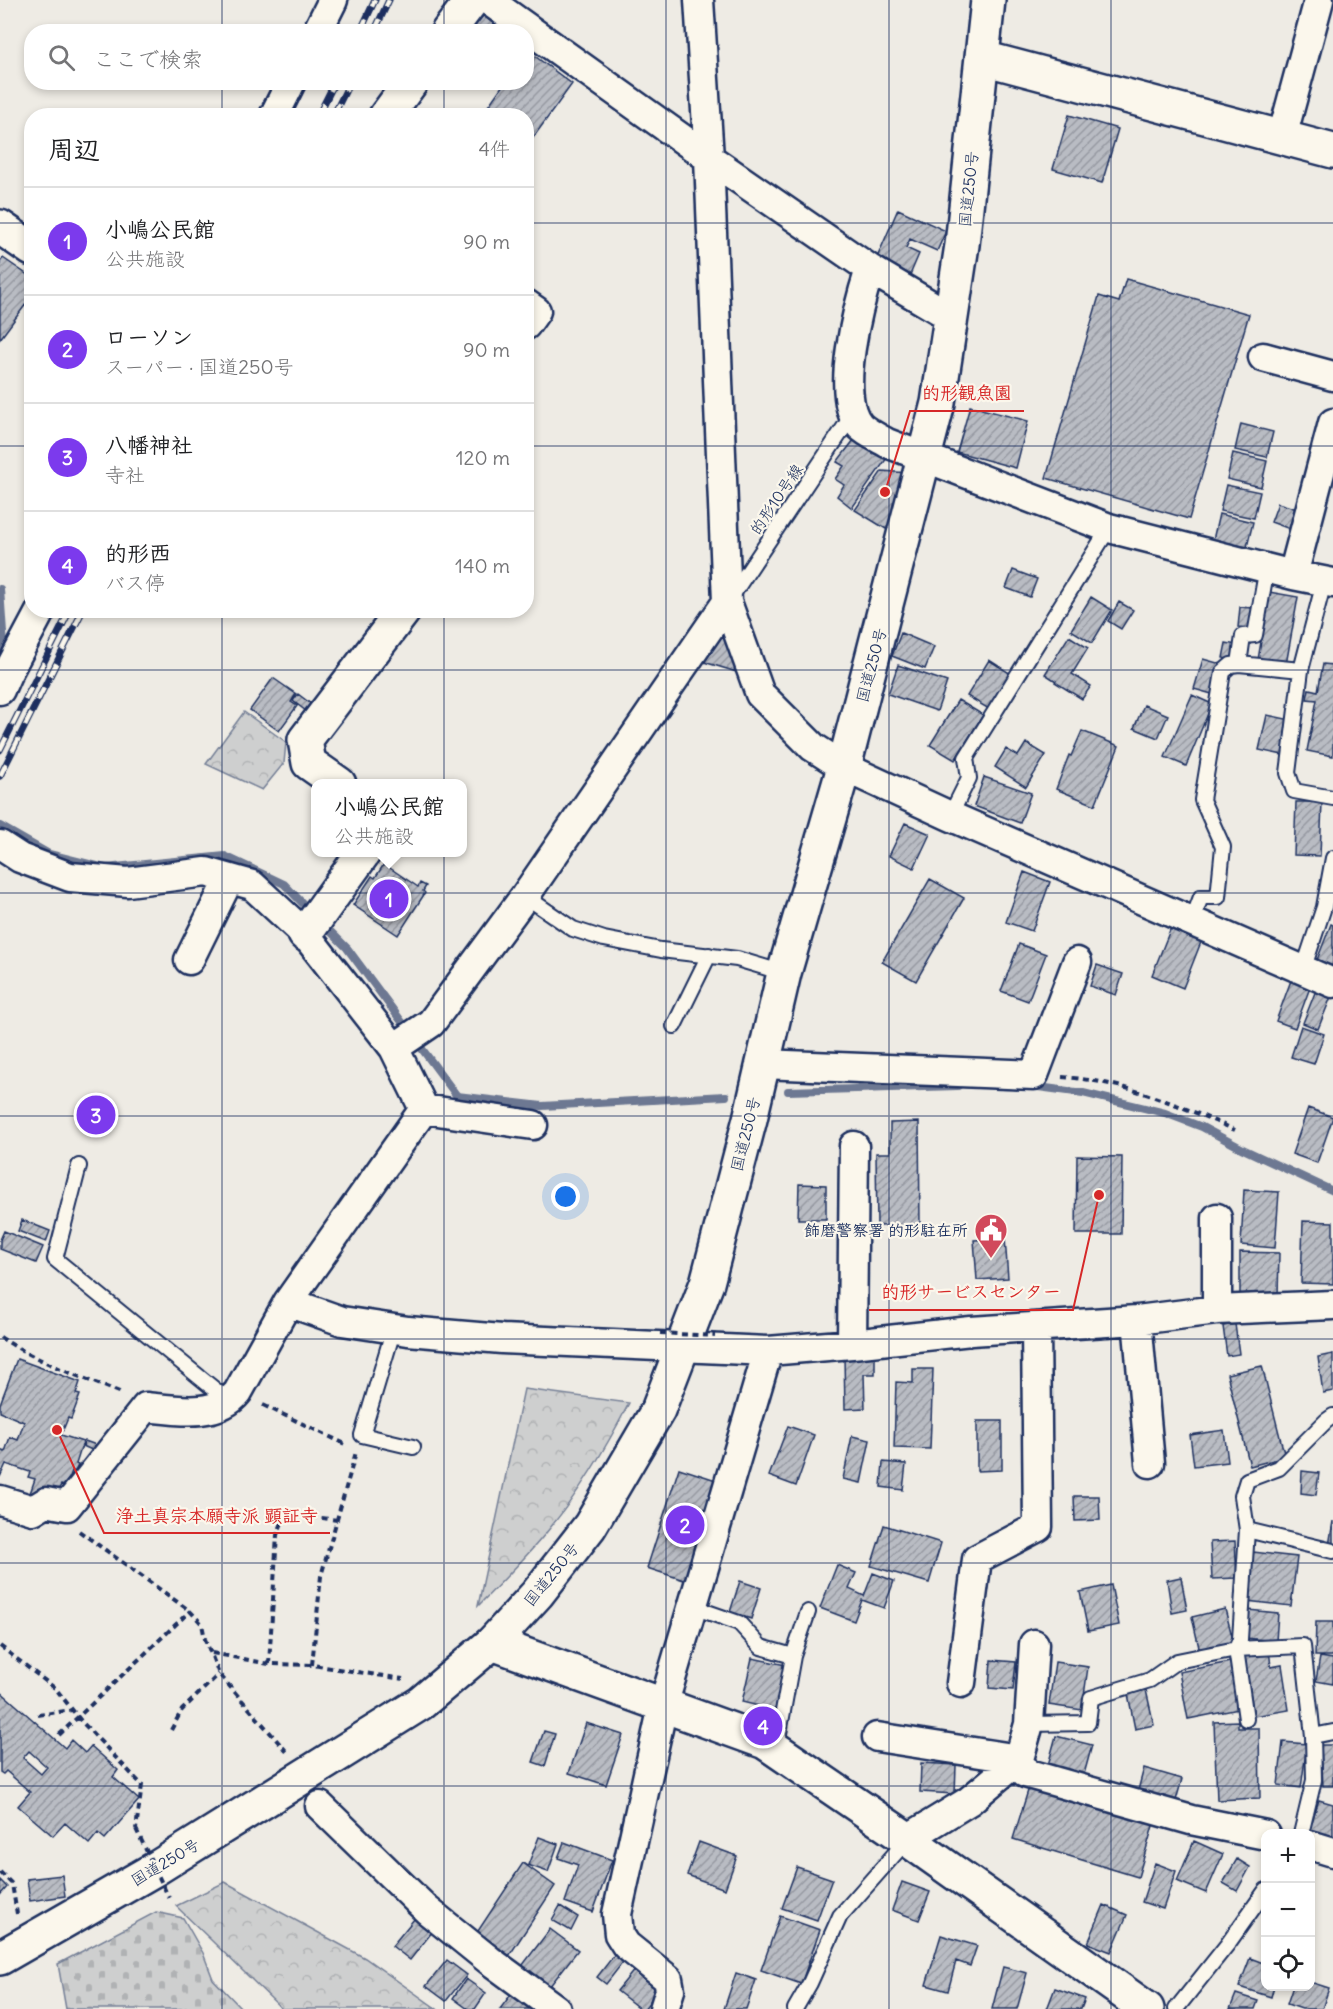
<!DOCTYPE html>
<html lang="ja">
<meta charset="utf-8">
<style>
:root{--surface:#fff;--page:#f2f2f2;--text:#202124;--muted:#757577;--line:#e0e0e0;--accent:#7c3aed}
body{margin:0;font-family:Delius,"Klee One",sans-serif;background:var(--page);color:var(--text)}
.controls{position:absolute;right:18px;bottom:18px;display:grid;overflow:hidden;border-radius:12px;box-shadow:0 3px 9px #0003}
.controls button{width:54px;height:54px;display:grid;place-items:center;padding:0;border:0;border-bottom:2px solid var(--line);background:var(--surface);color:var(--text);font:30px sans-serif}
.you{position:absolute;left:566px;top:1197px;width:21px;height:21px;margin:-15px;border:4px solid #fff;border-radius:50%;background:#1a73e8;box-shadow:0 0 0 9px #1a73e833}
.badge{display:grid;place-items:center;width:39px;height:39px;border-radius:50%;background:var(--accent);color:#fff;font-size:20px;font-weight:700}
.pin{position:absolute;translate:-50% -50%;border:3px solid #fff;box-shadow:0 2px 6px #0006}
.popup{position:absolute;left:311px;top:779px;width:156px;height:78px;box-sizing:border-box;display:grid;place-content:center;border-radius:12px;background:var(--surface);filter:drop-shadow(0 2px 4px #0005);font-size:20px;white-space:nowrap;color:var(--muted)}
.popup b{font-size:22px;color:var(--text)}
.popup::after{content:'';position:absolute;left:50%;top:100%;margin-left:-12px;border:12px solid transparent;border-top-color:var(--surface)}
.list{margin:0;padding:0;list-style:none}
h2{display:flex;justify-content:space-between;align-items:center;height:78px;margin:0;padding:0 24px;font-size:26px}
h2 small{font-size:20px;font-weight:400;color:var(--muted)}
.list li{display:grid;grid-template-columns:39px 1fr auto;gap:18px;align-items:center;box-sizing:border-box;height:108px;padding:0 24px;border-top:2px solid var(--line)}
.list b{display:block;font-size:22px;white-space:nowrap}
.list p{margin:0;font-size:20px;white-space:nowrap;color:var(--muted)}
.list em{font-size:20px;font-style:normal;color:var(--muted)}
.icon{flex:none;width:33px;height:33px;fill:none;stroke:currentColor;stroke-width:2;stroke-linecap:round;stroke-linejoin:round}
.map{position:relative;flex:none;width:1333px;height:2009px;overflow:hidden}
.search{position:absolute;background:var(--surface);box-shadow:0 3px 9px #0003;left:24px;top:24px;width:510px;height:66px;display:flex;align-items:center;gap:15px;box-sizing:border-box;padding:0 21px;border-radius:24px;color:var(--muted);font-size:22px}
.panel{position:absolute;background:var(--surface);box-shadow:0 3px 9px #0003;left:24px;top:108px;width:510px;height:510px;border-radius:24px}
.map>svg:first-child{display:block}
.forest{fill:url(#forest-crowns);stroke:#747f96;stroke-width:1.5}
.cemetery{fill:url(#cemetery-stones);stroke:#747f96;stroke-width:1.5}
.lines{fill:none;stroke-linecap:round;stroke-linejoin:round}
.stream{stroke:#6d7892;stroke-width:8}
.building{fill:url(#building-hatch);stroke:#1b2f5e;stroke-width:1.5;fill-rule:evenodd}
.service-casing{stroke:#1b2f5e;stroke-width:18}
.minor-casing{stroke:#1b2f5e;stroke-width:33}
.tertiary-casing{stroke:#1b2f5e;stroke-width:38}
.trunk-casing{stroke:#1b2f5e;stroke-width:38}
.path{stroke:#1b2f5e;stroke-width:4;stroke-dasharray:6 4.5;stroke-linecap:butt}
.service{stroke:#fbf7ec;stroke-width:14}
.minor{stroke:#fbf7ec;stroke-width:28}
.tertiary{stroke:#fbf7ec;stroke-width:33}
.trunk{stroke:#fbf7ec;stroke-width:33}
.rail-casing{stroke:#1b2f5e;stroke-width:7}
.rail{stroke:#fbf7ec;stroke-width:4.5;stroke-dasharray:14;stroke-linecap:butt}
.path-bridge{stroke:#1b2f5e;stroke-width:4;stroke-dasharray:6 4.5;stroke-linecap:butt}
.grid{fill:none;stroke:#1b2f5e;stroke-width:1.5;stroke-opacity:0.55}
.labels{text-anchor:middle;stroke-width:4.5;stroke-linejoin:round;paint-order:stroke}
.street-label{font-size:16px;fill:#1b2f5e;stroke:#fbf7ec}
.poi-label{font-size:16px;font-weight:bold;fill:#1b2f5e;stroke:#fbf7ec;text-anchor:end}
.leader{fill:none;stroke:#d62828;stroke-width:2}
.callout-dot{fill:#d62828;stroke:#fbf7ec;stroke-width:2}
.callout-label{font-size:18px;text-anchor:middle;font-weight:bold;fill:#d62828;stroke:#fbf7ec;stroke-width:4.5;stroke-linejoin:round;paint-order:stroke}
</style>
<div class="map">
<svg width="1333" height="2009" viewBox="0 0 1333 2009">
<defs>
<pattern id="forest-crowns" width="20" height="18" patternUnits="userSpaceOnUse" patternTransform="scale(1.5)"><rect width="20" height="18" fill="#cecfcf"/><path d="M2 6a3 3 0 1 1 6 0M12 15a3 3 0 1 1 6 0" fill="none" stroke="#b0b2b4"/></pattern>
<pattern id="cemetery-stones" width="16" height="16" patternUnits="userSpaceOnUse" patternTransform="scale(1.5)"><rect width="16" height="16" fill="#cecfcf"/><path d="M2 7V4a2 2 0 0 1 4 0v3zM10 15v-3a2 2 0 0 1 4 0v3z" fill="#b0b2b4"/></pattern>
<pattern id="building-hatch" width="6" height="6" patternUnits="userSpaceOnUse" patternTransform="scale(1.5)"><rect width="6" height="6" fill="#b9bcc3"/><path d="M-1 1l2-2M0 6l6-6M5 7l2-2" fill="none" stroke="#9699a2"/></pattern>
</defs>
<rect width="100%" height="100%" fill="#eeebe4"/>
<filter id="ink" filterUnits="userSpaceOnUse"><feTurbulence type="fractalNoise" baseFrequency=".0167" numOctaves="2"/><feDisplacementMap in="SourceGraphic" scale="12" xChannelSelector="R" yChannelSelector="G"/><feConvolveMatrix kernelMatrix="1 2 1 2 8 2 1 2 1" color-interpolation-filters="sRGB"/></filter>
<g filter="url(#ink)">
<path class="forest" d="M244 712 286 742 284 763 262 790 206 764Z
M524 1389 629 1403C607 1446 580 1491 550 1528 528 1556 502 1581 478 1606Z
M225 1882 365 1958 437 2009H282L176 1906Z"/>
<path class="cemetery" d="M156 1912 183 1918 203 1953 213 1979 242 2009H66L58 1964Z"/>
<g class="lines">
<path class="stream" d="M0 589 4 647 0 656
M0 826 49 854 105 868 225 856 284 884 313 914
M322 923 347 948 457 1096 542 1106 726 1096
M1031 1086 1083 1093 1165 1113 1202 1127 1243 1149 1333 1191
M788 1091 958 1086"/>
</g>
<path class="building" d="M484 16 495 25 490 32H466L474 20Z
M528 51 572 84 530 142 526 139V116H495L486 109 505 82H526Z
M1069 115 1118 129 1102 183 1053 169Z
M898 209 946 231 937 251 910 239 906 248 919 254 907 282 873 267Z
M3 258 32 278V296L0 339V262Z
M1126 279 1249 314 1189 519 1046 478 1099 296 1119 302Z
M970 406 1028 421 1016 468 957 452Z
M1241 424 1273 432 1267 457 1235 450Z
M857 436 887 458 852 508 837 496 844 485 835 479 844 466 837 462Z
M1233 453 1267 461 1261 487 1227 479Z
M882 471 908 473 891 532 855 510Z
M1226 485 1260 492 1254 518 1220 511Z
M1278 503 1297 509 1290 529 1271 522Z
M1219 514 1253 522 1247 547 1213 540Z
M1013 570 1037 579 1030 597 1006 588Z
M1269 592 1298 597 1286 665 1258 660Z
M1091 597 1112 610 1092 643 1071 630Z
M1119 602 1133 610 1121 629 1108 621Z
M1240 607 1252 608 1250 628 1238 627Z
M724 625 740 673 704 662Z
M901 633 934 647 925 669 892 656Z
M1069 636 1088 648 1072 674 1091 686 1082 699 1055 682 1056 681 1045 674Z
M1226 643 1237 645 1234 660 1223 658Z
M1203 659 1221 664 1212 694 1194 689Z
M989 660 1011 674 989 709 967 696Z
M1323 664 1333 665V756L1307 751 1317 700 1307 699 1309 689 1318 691Z
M898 665 947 682 937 711 888 694Z
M273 678 296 694 291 702 297 706 279 731 250 710Z
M298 694 311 704 306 711 293 701Z
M1192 695 1212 704 1186 766 1165 757Z
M958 700 983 715 955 760 930 745Z
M1144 705 1168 715 1158 738 1134 728Z
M1267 715 1291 720 1283 755 1259 750Z
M1082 731 1119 746 1095 805 1056 789 1069 755 1071 756Z
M1026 743 1046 755 1026 787 995 767 1006 749 1018 756Z
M984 777 1031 793 1020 823 974 806Z
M1296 802H1322L1320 856 1294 855Z
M905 823 930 834 914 868 889 856Z
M384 864 418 887 420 883 426 886 423 891 425 893 398 935 353 905 372 876 375 878Z
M1024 872 1050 882 1032 931 1006 922Z
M930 879 964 898 916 981 882 962Z
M1331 924 1333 925V966L1317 960Z
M1172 925 1203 937 1183 988 1152 975Z
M1019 944 1046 954 1028 1001 1001 991Z
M1097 965 1123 974 1116 995 1090 986Z
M1293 975 1312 982 1295 1028 1276 1021Z
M1318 985 1333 992 1318 1029 1303 1023Z
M1301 1026 1324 1034 1314 1064 1291 1057Z
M1308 1108 1333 1117 1317 1163 1292 1154Z
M919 1122 920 1225 877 1226 876 1153H890V1123Z
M1077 1156 1122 1157 1121 1234H1076Z
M799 1184 826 1185V1219H798Z
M1244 1190 1279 1192 1275 1248 1241 1245Z
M22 1220 50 1231 46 1242 18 1231Z
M1303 1221 1333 1222V1284L1301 1283Z
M4 1231 43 1247 36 1263 0 1249V1240Z
M1005 1238 1008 1278 977 1280 974 1240Z
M1240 1252 1279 1253 1278 1296 1240 1295Z
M1235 1324 1239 1354 1227 1356 1223 1326Z
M1333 1354V1391L1323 1393 1318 1357Z
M875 1355V1374H864L865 1408 845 1409 844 1356Z
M17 1359 80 1382 76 1394 80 1395 71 1419 68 1418 61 1435 83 1442 76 1464 78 1465 75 1472 72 1471 66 1487 61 1485 57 1492 28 1499 35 1479 28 1477 30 1472 6 1464 0 1477V1450L5 1452 10 1437 18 1440 24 1422 0 1412V1404Z
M1262 1366 1285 1457 1250 1466 1227 1374Z
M913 1369H933L930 1449 894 1448 896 1382 913 1383Z
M977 1421H1002V1470L977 1471Z
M788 1426 814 1435 796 1486 769 1476Z
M1224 1430 1228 1462 1194 1466 1190 1435Z
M852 1436 870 1440 861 1483 843 1479Z
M85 1441 96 1445 94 1451 83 1446Z
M883 1462 906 1464 903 1490 881 1487Z
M679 1468 722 1482 690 1582 647 1568Z
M1302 1471 1319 1473 1316 1495 1301 1493Z
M1074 1496H1099L1100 1520 1075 1521Z
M1333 1521V1547L1329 1546Z
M884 1525 941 1543 929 1583 871 1566Z
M1235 1541 1237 1578 1212 1579 1210 1542Z
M1253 1552 1297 1557 1291 1606 1247 1601Z
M837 1565 856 1573 849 1589 864 1596 873 1573 894 1581 884 1608 862 1600 854 1621 820 1608Z
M1181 1577 1187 1610 1172 1613 1167 1580Z
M740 1581 761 1588 751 1619 730 1612Z
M1111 1585 1119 1625 1088 1631 1080 1592Z
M1225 1609 1234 1644 1200 1652 1192 1617Z
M1248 1610 1278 1613 1276 1641 1245 1638Z
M1316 1622H1333V1656H1315Z
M1269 1649 1271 1667 1282 1665 1289 1710 1254 1716 1244 1653Z
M1320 1657 1333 1659V1684L1316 1681Z
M752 1658 786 1665 775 1710 742 1702Z
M991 1660 1016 1662 1013 1690 989 1688Z
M1055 1662 1088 1667 1082 1710 1049 1705Z
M1230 1662 1239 1709 1188 1719 1179 1672Z
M1146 1690 1154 1725 1135 1729 1128 1694Z
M0 1691 65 1748 71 1740 85 1753 91 1746 118 1770 113 1777 139 1800 105 1839 98 1833 89 1844 65 1823 53 1836 18 1806 30 1792 6 1771 3 1774 0 1772ZM29 1751 47 1767 41 1774 23 1758Z
M1238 1721V1728H1259L1260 1798 1217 1800 1214 1722Z
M586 1723 623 1735 606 1785 569 1773Z
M544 1731 555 1734 545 1766 533 1762Z
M1056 1736 1092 1745 1083 1778 1047 1769Z
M1283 1742 1307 1744 1301 1788 1278 1785Z
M1321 1745H1333V1786H1323Z
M921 1763 956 1765 955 1794 920 1792Z
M1144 1768 1182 1779 1175 1804 1137 1794Z
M1031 1781 1155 1819 1138 1877 1013 1839Z
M1319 1800 1333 1804V1840L1308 1833Z
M539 1837 558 1844 548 1872 528 1865Z
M1194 1841 1223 1854 1206 1893 1177 1881Z
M564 1842 612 1860 593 1912 565 1902 578 1865 558 1858Z
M699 1842 737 1856 725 1889 687 1875Z
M1237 1859 1250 1867 1237 1891 1223 1883Z
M523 1863 555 1886 507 1959 474 1937Z
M1155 1863 1176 1871 1163 1909 1142 1902Z
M797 1867 832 1879 817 1920 782 1908Z
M62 1875 65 1896 30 1901 27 1879Z
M0 1880 7 1887 0 1895Z
M902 1882 930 1892 919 1920 892 1910Z
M1104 1905 1127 1915 1111 1952 1088 1943Z
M560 1906 578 1917 571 1931 552 1920Z
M419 1913 436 1927 410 1960 392 1946Z
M780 1916 820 1930 801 1984 761 1970Z
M550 1929 578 1950 546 1991 519 1970Z
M941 1935 977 1946 970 1966 956 1961 948 1991 926 1985Z
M618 1950 627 1957 606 1984 597 1977Z
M1250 1958 1266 1964V1986H1274L1271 1997 1239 1987Z
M447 1960 467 1975 446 2001 426 1986Z
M1003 1967 1027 1973 1017 2009H992Z
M635 1969 660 1988 644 2009H640L617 1991Z
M736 1973 756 1980 746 2009H724Z
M466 1979 486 1993 475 2009H468L453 1998Z
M1310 1982 1329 1988 1322 2009H1302L1287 2004 1293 1986H1310Z
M1055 1988 1085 1999 1081 2009H1047Z
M515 1989 540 2009H500Z
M1236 1994 1258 2001 1255 2009H1230Z"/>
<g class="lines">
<defs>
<path id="service" d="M1324 582 1301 670 1288 773 1294 791 1333 798
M731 597 853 414
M1239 664 1243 636 1255 635 1267 567
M950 816 969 778 966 758 1109 528
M525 896 573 929 604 939 661 950 737 959 784 973
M1192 921 1201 897H1218L1223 847 1202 800 1223 672 1231 665 1239 664 1301 670
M1303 970 1324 907 1333 858
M674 1026 709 955
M79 1166 55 1259 230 1402
M394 1328 362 1435 413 1447
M1247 1530 1333 1551
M693 1607 739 1623 761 1647 793 1656
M1029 1724 1088 1723 1091 1698 1150 1680 1177 1661 1236 1649 1246 1719
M1313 1736 1333 1732
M776 1750 793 1656 808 1612
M1301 1834 1314 1780 1313 1736 1303 1646 1236 1649 1240 1639 1247 1530 1242 1496 1247 1480 1279 1468 1326 1421 1333 1416
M795 2009 810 1983 840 1916 907 1840
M1176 2009 1227 1945 1266 1890"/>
<path id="minor" d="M488 0 709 158 870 269 951 317
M699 0 709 158 727 602 760 694 813 747 844 767 950 816 1333 983
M317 32 333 0
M274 116 291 82
M1282 137 1319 0
M870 269C859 303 833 397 860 426 867 433 879 438 887 443L1109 528 1293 575 1333 583
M526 304 536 311 526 325
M1263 357 1333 376
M1293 575 1333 423
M0 690 7 674 41 610
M0 845 20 858 70 877 128 882 206 872 252 885 305 934 394 1048 424 1109 533 1125
M189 960 229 879
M394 1048 431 1023 525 896 727 602
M762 1064 1034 1075 1077 962
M288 1302 342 1321 408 1331 502 1339 768 1351 852 1344 971 1331 1137 1320 1217 1310 1333 1305
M1217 1310V1218
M1137 1320 1150 1463
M852 1344 854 1146
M0 1500 33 1510 46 1502 67 1506 146 1407C175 1410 218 1418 238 1392L288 1302 424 1109
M961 1683 977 1559 1038 1527 1036 1327
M877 1737 1019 1759 1025 1773 1191 1820 1266 1835
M320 1806 427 1910 489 1960 556 2009
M907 1839 969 1801 1019 1759 1029 1724 1034 1644
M1310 1845 1333 1852
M664 2009 670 1990 668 1979 626 1945 619 1934 617 1914 663 1706 768 1351"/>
<path id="tertiary" d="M448 32 472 0
M983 58 1333 151
M386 116 411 82
M0 227 32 249
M339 784 309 763 305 740 404 610
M305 934 364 852
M492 1643 765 1742 907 1839 1147 2009"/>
<path id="trunk" d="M0 1958 155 1869 421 1703 492 1643 537 1594 590 1526 658 1410 707 1283 750 1119 784 973 844 767 938 403 962 245 988 0"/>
</defs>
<use href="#service" class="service-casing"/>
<use href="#minor" class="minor-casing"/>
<use href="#tertiary" class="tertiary-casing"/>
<use href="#trunk" class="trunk-casing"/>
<path class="path" d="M1062 1077C1124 1081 1179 1105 1235 1130
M0 1337C38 1362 80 1377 122 1393
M263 1405 345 1444
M79 1531 190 1611 202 1624 205 1639 219 1674 287 1752
M0 1646 56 1689 81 1721 142 1785 136 1829
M212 1653 269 1664 312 1665 403 1679
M269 1664 277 1535 286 1513 337 1520
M312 1665 321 1576 356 1452
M38 1715 72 1710
M171 1730 182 1710 219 1674
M59 1735 190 1611
M0 1872 12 1884 17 1914"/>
<use href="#service" class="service"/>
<use href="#minor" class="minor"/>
<use href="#tertiary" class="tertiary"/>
<use href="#trunk" class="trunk"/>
<defs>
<path id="rail" d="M360 32 375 0
M374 32 389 0
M318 116 335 82
M333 116 350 82
M0 750 70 610
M0 776 83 610"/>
</defs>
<use href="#rail" class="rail-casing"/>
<use href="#rail" class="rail"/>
<path class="path-bridge" d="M660 1333 715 1336
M136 1829 169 1898"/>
</g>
</g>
<path class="grid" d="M222 0V32M444 0V32M666 0V2009M889 0V2009M1111 0V2009M222 82V116M444 82V116M0 223H32M526 223H1333M0 446H32M526 446H1333M222 610V2009M444 610V2009M0 670H1333M0 893H1333M0 1116H1333M0 1339H1333M0 1563H1333M0 1786H1333"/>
<defs>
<symbol id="civic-pin" viewBox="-11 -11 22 30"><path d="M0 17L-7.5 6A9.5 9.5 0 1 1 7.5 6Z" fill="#d1495b" stroke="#fbf7ec"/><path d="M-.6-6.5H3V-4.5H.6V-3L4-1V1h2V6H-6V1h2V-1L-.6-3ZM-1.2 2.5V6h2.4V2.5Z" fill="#fff"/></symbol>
</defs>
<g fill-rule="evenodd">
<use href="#civic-pin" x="972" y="1211" width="38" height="52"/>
</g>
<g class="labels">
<g class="street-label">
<text transform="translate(968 189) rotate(-84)" y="6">国道250号</text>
<text transform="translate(776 499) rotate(-56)" y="6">的形10号線</text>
<text transform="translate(871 665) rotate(-75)" y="6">国道250号</text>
<text transform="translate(745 1134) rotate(-76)" y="6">国道250号</text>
<text transform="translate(551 1574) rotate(-51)" y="6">国道250号</text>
<text transform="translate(165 1862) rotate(-31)" y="6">国道250号</text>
</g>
<g class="poi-label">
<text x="968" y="1236">飾磨警察署 的形駐在所</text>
</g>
</g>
<path class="leader" d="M885 492L910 411H1024M1099 1195L1073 1310H869M57 1430L104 1533H330"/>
<g class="callout-dot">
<circle cx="885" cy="492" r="6"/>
<circle cx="1099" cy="1195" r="6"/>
<circle cx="57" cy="1430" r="6"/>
</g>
<g class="callout-label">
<text x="967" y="399">的形観魚園</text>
<text x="971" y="1298">的形サービスセンター</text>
<text x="217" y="1522">浄土真宗本願寺派 顕証寺</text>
</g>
</svg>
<div class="controls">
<button>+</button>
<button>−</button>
<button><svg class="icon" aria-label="locate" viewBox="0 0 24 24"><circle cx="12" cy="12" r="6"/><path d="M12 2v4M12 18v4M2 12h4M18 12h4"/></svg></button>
</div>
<div class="you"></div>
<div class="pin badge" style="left:389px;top:899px">1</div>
<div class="popup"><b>小嶋公民館</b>公共施設</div>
<div class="pin badge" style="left:685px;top:1525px">2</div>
<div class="pin badge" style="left:96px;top:1115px">3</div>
<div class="pin badge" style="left:763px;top:1726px">4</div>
<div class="search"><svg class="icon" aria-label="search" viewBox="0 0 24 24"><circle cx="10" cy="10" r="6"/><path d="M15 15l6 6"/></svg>ここで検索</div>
<section class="panel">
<h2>周辺<small>4件</small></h2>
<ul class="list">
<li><span class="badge">1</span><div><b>小嶋公民館</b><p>公共施設</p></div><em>90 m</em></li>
<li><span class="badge">2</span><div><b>ローソン</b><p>スーパー · 国道250号</p></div><em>90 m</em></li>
<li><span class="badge">3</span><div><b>八幡神社</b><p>寺社</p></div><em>120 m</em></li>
<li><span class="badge">4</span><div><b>的形西</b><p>バス停</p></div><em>140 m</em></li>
</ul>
</section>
</div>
